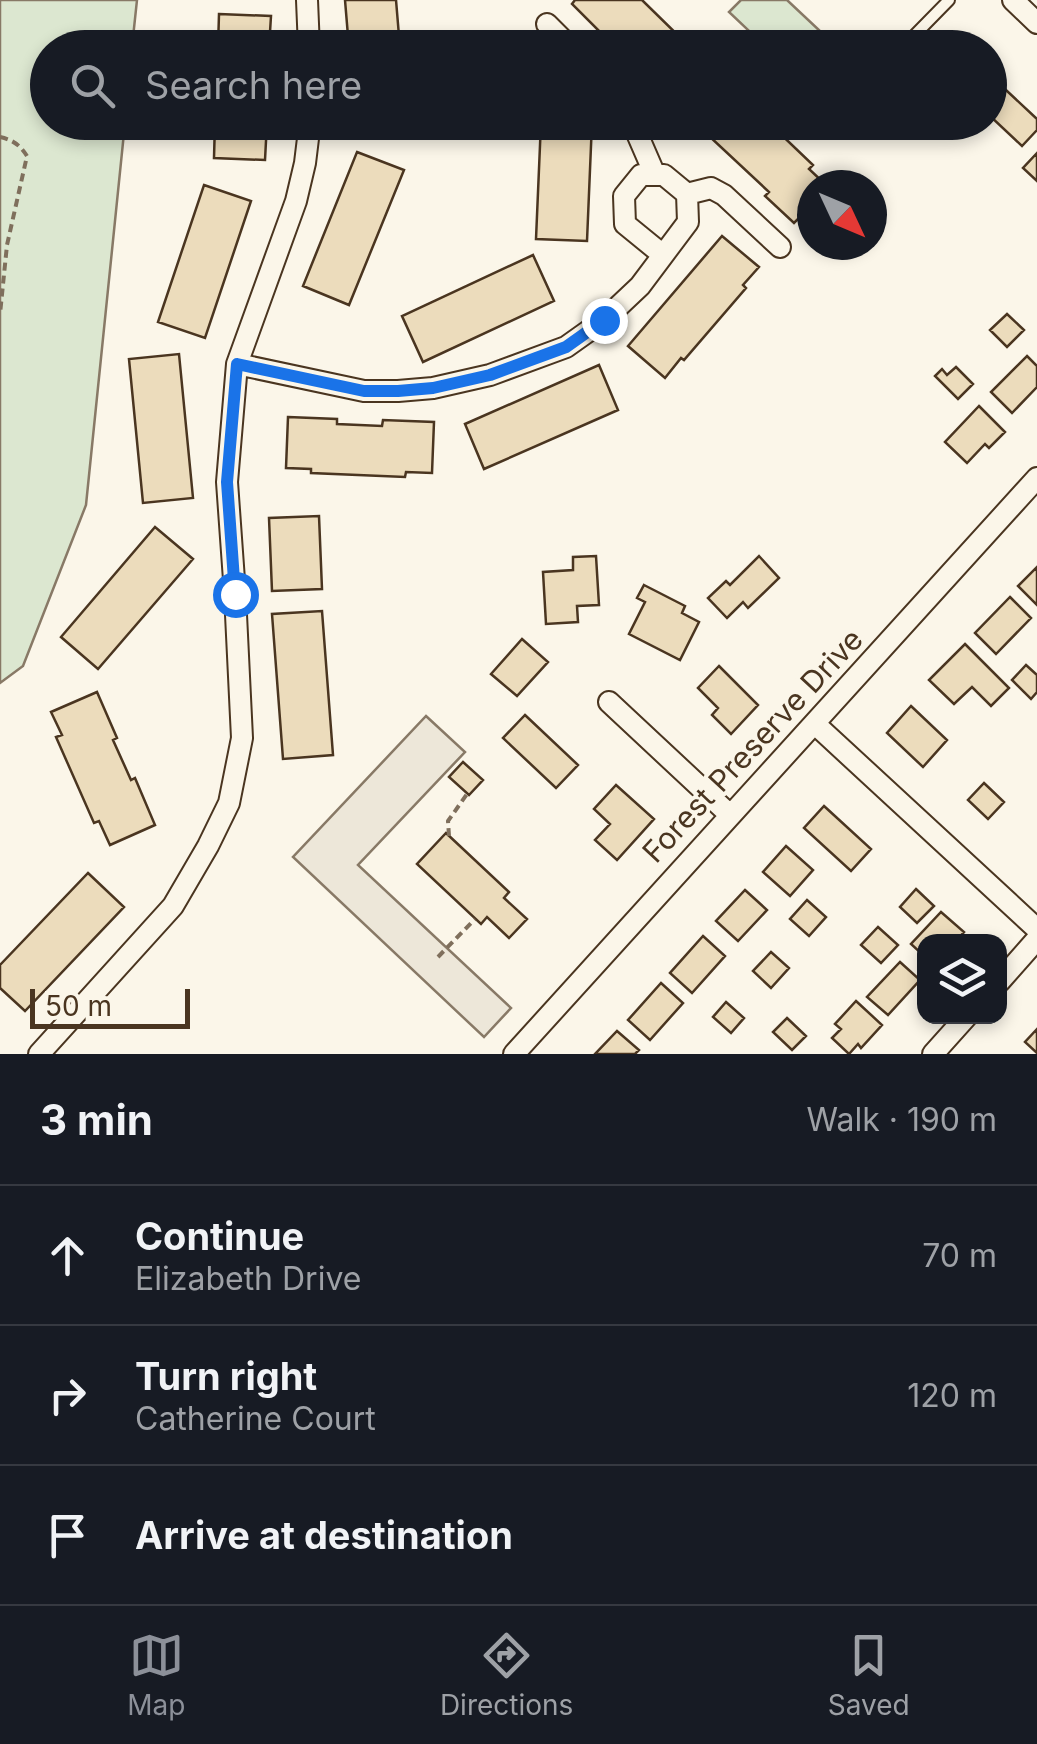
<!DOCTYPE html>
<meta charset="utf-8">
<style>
:root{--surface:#171b24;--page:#20242c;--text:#f1f3f6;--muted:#9ea1a6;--line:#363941;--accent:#8c9099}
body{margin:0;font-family:Inter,sans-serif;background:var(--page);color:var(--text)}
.controls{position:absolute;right:30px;bottom:30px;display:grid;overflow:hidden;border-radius:20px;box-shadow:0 5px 15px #0003}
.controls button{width:90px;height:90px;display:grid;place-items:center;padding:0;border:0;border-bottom:2px solid var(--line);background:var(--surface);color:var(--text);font:50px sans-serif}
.compass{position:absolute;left:797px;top:170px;width:90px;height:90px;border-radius:50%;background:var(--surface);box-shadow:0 5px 15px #0003;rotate:134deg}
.scale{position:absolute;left:30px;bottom:25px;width:160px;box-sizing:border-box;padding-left:10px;border:5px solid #4a3520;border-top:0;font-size:28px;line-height:35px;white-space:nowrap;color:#4a3520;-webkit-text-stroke:8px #fbf6e9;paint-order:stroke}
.stop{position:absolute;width:30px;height:30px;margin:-22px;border:8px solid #1a73e8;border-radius:50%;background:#fff}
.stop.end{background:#1a73e8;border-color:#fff;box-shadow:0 2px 10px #0008}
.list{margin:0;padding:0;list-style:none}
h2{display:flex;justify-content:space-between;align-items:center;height:130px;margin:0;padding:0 40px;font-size:42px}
h2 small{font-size:32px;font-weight:400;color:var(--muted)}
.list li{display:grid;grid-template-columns:65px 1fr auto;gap:30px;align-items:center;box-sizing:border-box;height:140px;padding:0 40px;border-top:2px solid var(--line)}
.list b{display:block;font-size:38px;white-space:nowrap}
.list p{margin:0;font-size:32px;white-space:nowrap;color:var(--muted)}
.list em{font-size:32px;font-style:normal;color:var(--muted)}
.icon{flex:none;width:55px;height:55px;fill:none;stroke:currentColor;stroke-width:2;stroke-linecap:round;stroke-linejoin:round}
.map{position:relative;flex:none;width:1037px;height:1054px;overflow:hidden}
.search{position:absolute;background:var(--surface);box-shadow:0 5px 15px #0003;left:30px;right:30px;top:30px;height:110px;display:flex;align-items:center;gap:25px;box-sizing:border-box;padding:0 35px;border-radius:55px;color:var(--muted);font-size:38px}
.sheet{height:550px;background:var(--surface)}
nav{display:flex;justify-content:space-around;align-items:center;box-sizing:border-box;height:140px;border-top:2px solid var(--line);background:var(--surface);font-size:28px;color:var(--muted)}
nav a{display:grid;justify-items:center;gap:5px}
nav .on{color:var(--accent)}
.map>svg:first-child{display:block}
.green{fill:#dce7d0;stroke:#887966;stroke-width:2.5}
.parking{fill:#ede7d9;stroke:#887966;stroke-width:2.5}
.building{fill:#ecdcbc;stroke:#4a3520;stroke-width:2.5}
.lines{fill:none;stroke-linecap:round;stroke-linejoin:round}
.service-casing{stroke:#4a3520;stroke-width:14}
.minor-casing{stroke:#4a3520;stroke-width:24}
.path{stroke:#7f6f5c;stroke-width:4;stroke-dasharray:8 5;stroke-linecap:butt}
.service{stroke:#fbf6e9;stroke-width:10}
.minor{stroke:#fbf6e9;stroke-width:20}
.route{stroke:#1a73e8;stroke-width:12}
.labels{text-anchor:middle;stroke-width:8;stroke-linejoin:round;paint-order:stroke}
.street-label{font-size:30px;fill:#4a3520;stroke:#fbf6e9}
</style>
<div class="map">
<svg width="1037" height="1054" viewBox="0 0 1037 1054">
<rect width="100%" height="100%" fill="#fbf6e9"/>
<path class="green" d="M0 0H137L132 47 48 48V122L125 123 86 505 23 666 0 683Z
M741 0H787L837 47H766L729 12Z"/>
<path class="parking" d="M426 716 465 752 358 865 511 1008 484 1037 293 857Z"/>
<path class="building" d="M345 0H396L400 48H349Z
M575 0H642L691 48H616L572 4Z
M219 14 271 16 269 48H218Z
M991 76 1037 119V130L1022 146 990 116V78Z
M215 122H267L265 160 214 158Z
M541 122H592L587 241 536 239Z
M694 122H768L813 165 809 169 826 185H812V205L794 223 765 196 769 192Z
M357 152 404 170 349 305 303 286Z
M1037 153V181L1023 168Z
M204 185 251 201 205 338 158 322Z
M722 236 759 267 743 285 746 288 684 360 681 358 665 378 628 346Z
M533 255 554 301 423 362 402 316Z
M1007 314 1024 330 1007 347 990 330Z
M179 354 193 498 143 503 129 359Z
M1027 356 1037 366V387L1012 413 991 392Z
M599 365 618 410 484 469 465 424Z
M956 367 973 384 958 399 935 376 942 369 947 375Z
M979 406 1005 432 989 448 985 444 967 463 945 442Z
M288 417 337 419V424L382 426 383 420 434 422 432 473 406 472 405 477 311 473V469L286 468Z
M319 516 322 589 272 591 269 518Z
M155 527 193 559 98 669 61 637Z
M596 556 599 605 577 606 578 622 546 624 543 572 573 570V557Z
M759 556 779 578 748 608 743 602 727 618 708 598 726 581 730 585Z
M1037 567V605L1018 586Z
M644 585 685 606 682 613 699 622 680 660 629 634 645 602 637 598Z
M1010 597 1031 618 996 654 975 633Z
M322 611 333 755 283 759 272 614Z
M522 639 548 662 517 696 491 674Z
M965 644 1009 688 991 706 972 687 954 704 929 680Z
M1026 665 1037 675V692L1031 699 1012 680Z
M719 666 758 705 731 734 712 715 718 708 698 688Z
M97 692 117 738 113 740 131 780 135 778 155 825 110 845 99 821 94 823 56 737 62 735 51 712Z
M911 706 947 740 923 767 887 733Z
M525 715 578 765 556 788 503 738Z
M463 762 483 780 469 795 449 777Z
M984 783 1004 802 988 819 968 800Z
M616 785 654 819 617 860 595 840 610 824 594 809Z
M824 806 871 849 851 871 804 828Z
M446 833 509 892 504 898 527 919 509 938 487 917 481 924 417 864Z
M786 846 813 870 790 896 763 872Z
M88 873 124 907 25 1011 0 988V965Z
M916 889 934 906 917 923 900 907Z
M745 890 767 910 738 941 716 921Z
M807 900 826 917 809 936 790 919Z
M941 912 964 932 955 942H924V956L911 944Z
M878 927 898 945 881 963 861 945Z
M703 936 725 956 692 993 670 973Z
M771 952 789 968 771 988 753 971Z
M900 962 920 980 888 1015 867 997Z
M661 983 683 1003 650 1040 628 1020Z
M856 1001 882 1025 861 1048 858 1044 849 1054 832 1038 841 1029 835 1024Z
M726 1002 744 1018 731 1033 713 1017Z
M787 1018 806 1036 792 1050 773 1032Z
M1037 1029V1053L1025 1042Z
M617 1031 639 1050 635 1054H595Z"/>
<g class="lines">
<defs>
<path id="service" d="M902 48 949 0"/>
<path id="minor" d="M307 0 309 48
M1013 0 1037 23
M547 24 571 48
M632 122 655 175
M687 194 711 188 724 195 780 247
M237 364 364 391H398L433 388 490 375 566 347 604 320 640 286 688 222 687 194 664 175H641L624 196 625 224 663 255
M609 702 730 815
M815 724 1037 929
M1000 981 1037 939
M39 1054 173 906 208 846 229 803 242 738 235 594 227 482 237 364 296 201 305 163 310 122
M514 1054 1037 478
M933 1054 967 1016"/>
</defs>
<use href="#service" class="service-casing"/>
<use href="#minor" class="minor-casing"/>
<path class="path" d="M0 137C13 140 20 145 27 156L7 245 0 314
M449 836 448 821 467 794
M438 957 475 919"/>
<use href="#service" class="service"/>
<use href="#minor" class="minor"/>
</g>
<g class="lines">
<path class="route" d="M235 594 227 482 237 364 364 391H398L433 388 490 375 566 347 604 320"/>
</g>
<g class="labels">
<g class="street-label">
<text transform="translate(753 746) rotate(-47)" y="10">Forest Preserve Drive</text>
</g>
</g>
</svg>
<div class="controls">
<button><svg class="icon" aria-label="layers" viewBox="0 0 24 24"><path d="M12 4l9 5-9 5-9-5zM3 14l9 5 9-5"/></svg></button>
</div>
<svg class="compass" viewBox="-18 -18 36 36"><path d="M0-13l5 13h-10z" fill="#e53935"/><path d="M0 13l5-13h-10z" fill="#9ea1a6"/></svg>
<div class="scale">50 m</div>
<div class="stop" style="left:235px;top:594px"></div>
<div class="stop end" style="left:604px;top:320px"></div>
<div class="search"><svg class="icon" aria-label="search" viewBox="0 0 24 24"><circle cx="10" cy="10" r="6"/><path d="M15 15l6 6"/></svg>Search here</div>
</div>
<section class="sheet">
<h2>3 min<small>Walk · 190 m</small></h2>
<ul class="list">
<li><svg class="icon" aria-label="ahead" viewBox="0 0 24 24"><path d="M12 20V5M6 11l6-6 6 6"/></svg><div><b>Continue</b><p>Elizabeth Drive</p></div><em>70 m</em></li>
<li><svg class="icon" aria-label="right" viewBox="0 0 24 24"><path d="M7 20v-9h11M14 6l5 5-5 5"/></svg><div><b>Turn right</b><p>Catherine Court</p></div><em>120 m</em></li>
<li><svg class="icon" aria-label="arrive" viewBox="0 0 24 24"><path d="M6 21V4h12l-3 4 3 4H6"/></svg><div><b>Arrive at destination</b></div></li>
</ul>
</section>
<nav>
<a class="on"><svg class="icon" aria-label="map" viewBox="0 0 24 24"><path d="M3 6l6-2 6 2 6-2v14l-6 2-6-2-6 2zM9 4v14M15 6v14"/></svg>Map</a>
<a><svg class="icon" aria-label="directions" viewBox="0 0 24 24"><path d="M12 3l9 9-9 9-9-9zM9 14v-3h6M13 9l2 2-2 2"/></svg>Directions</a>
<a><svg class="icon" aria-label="saved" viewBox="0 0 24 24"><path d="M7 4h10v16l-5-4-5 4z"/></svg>Saved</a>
</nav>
